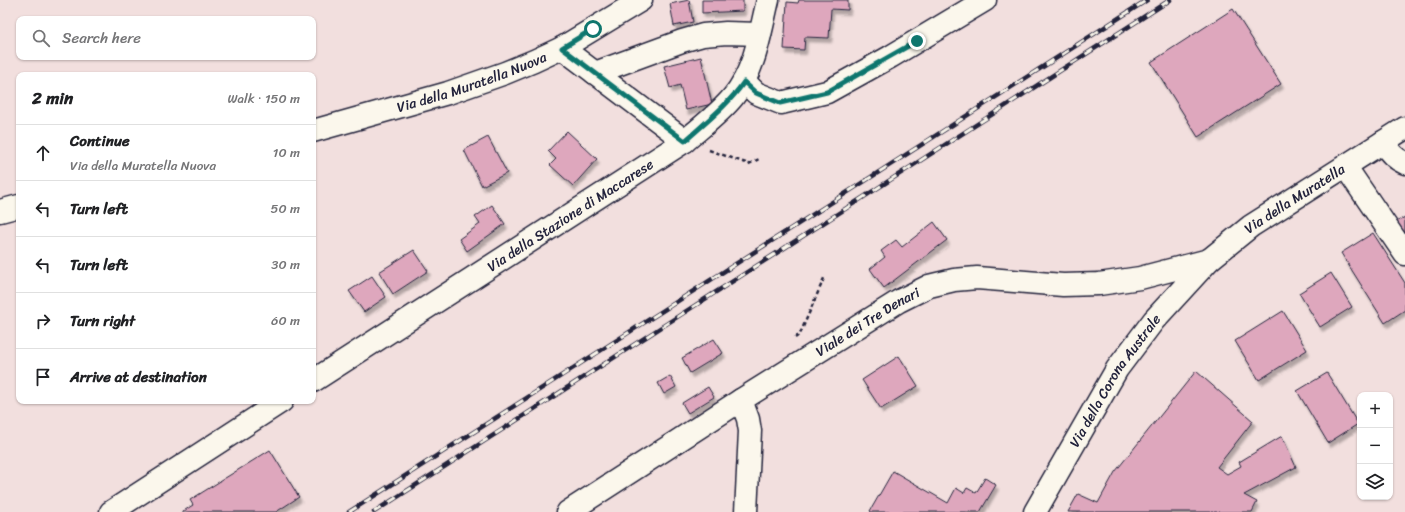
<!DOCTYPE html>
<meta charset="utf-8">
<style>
:root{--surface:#fff;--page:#f6f6f6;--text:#202124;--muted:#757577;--line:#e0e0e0}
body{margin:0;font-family:Sriracha,sans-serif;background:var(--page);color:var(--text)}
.controls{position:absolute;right:12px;bottom:12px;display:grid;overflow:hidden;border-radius:8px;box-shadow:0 1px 3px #0004}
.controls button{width:36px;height:36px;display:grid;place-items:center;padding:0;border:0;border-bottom:1px solid var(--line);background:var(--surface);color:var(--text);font:20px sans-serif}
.stop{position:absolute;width:12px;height:12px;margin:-9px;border:3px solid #0f766e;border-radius:50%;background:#fff}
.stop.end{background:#0f766e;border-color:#fff;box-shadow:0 1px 4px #0008}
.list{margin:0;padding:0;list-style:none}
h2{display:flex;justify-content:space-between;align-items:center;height:52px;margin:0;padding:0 16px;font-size:17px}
h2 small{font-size:13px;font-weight:400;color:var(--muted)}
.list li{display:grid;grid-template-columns:26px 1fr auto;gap:12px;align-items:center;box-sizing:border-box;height:56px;padding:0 16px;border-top:1px solid var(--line)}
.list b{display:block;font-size:15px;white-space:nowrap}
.list p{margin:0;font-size:13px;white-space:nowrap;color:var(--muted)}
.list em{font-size:13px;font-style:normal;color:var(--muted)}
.icon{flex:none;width:22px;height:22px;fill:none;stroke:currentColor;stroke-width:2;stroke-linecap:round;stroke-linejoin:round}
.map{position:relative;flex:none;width:1405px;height:512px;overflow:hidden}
.search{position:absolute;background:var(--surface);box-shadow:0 1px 3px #0004;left:16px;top:16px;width:300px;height:44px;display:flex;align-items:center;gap:10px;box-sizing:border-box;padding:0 14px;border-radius:8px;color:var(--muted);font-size:15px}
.panel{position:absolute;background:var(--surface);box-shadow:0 1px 3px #0004;left:16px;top:72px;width:300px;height:332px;border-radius:8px}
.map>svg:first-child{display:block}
.building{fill:#dea7bd;stroke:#22223b;filter:url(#shadow)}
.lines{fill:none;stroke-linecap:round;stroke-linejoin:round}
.minor-casing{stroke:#22223b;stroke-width:25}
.path{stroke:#22223b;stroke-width:2.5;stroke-dasharray:4 3;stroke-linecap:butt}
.minor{stroke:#fbf7ec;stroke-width:22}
.rail-casing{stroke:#22223b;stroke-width:4.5}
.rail{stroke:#fbf7ec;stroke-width:3;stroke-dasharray:9;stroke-linecap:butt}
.route{stroke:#0f766e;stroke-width:5}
.labels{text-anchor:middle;stroke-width:3;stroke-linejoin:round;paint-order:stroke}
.street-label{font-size:14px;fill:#22223b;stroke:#fbf7ec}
</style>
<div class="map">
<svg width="1405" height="512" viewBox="0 0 1405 512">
<defs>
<filter id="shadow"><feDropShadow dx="2.5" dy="4.5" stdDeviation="1" flood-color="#0004"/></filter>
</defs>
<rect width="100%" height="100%" fill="#f2dfde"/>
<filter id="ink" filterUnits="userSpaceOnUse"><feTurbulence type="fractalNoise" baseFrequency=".025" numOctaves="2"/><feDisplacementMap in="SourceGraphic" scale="8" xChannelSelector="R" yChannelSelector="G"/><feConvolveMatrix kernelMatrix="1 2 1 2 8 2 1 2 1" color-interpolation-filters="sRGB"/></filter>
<g filter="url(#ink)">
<path class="building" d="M689 0 693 22 674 26 670 4Z
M702 0H743V11L702 13Z
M799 0H848V10L831 9 829 38 805 37 804 50 784 49 787 2 798 3Z
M1233 9 1281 84 1198 137 1151 62Z
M701 57 712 104 686 110 680 85 670 88 664 66Z
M567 131 597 159 573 186 550 165 556 159 548 151Z
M488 137 507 173 482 186 464 150Z
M492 205 505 224 467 251 459 239 480 224 475 217Z
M1405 217V237L1396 222Z
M934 222 947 240 884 288 870 269 885 257 881 251 896 240 902 247Z
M1373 233 1405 283V310L1385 323 1341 253Z
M414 250 428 271 393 294 379 272Z
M1331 273 1352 307 1320 327 1299 293Z
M372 276 386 297 364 312 349 291Z
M1283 311 1307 350 1259 380 1235 341Z
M714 339 723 353 690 373 682 358Z
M899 356 918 386 881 409 862 380Z
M1196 371 1253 421 1217 467 1227 474 1241 466 1239 462 1282 436 1296 467 1244 495 1257 502 1252 512H1068L1078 494 1098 503 1115 472Z
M1327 373 1358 424 1328 443 1297 391Z
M670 376 676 387 664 394 658 383Z
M708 387 714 397 688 413 682 403Z
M270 450 299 497 276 512H182L193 505 190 500Z
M893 471 948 503 956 488 964 493 967 488 976 493 985 478 996 485 980 512H871L870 511Z"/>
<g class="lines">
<defs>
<g id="minor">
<path d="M562 48 685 141"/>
<path d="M595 73 682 41 703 35 726 33 760 34"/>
<path d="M744 81 756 93 781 103 827 92 890 57 985 0"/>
<path id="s1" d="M313 131 448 93 505 73 534 61 562 48 641 0"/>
<path d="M1383 142C1388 151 1395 159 1405 163"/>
<path d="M1345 166 1405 254"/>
<path d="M0 211 19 206"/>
<path id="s2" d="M313 381 685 141C701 127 719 114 733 97 755 71 760 33 768 0"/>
<path d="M741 400 748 419 750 431 746 512"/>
<path d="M111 512 282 401"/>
<path id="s3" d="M568 512 741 400 899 301 929 286 954 280 977 278 1063 285 1099 284 1140 278 1209 260"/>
<path id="s4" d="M1035 512 1117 369 1154 320 1209 260 1251 226 1405 128"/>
</g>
</defs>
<use href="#minor" class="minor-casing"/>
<path class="path" d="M709 150 749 164 761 158
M795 338 800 334 825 276"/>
<use href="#minor" class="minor"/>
<defs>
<path id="rail" d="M349 512 1147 0
M374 512 1170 0"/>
</defs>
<use href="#rail" class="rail-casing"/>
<use href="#rail" class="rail"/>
</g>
</g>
<g class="lines" filter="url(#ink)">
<path class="route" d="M593 29 562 48 685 141C706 122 728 105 744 82L756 93 780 103 827 92 917 41"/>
</g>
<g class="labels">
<g class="street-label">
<text dy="5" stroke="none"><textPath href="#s1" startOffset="166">Via della Muratella Nuova</textPath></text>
<text dy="5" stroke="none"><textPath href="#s4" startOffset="413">Via della Muratella</textPath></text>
<text dy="5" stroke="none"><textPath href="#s2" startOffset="306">Via della Stazione di Maccarese</textPath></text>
<text dy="5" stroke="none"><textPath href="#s3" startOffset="355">Viale dei Tre Denari</textPath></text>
<text dy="5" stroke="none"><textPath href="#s4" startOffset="154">Via della Corona Australe</textPath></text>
</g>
</g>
</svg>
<div class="controls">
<button>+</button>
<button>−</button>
<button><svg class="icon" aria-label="layers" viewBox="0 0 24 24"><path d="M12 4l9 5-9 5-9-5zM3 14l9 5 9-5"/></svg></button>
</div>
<div class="stop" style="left:593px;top:29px"></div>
<div class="stop end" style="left:917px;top:41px"></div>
<div class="search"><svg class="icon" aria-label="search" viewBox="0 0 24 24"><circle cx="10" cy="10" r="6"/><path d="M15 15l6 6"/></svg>Search here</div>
<section class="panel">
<h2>2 min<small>Walk · 150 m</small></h2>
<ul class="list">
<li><svg class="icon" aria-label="ahead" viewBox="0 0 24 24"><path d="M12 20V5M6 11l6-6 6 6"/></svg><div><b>Continue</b><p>Via della Muratella Nuova</p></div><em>10 m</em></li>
<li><svg class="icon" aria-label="left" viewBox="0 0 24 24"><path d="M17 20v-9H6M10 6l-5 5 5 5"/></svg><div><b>Turn left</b></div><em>50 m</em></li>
<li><svg class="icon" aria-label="left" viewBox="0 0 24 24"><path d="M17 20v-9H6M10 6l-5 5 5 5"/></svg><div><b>Turn left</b></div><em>30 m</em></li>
<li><svg class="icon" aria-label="right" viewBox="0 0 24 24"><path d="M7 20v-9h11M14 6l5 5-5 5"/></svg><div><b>Turn right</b></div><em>60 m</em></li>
<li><svg class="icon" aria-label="arrive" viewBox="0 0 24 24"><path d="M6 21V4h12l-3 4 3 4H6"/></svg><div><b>Arrive at destination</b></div></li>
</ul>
</section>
</div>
